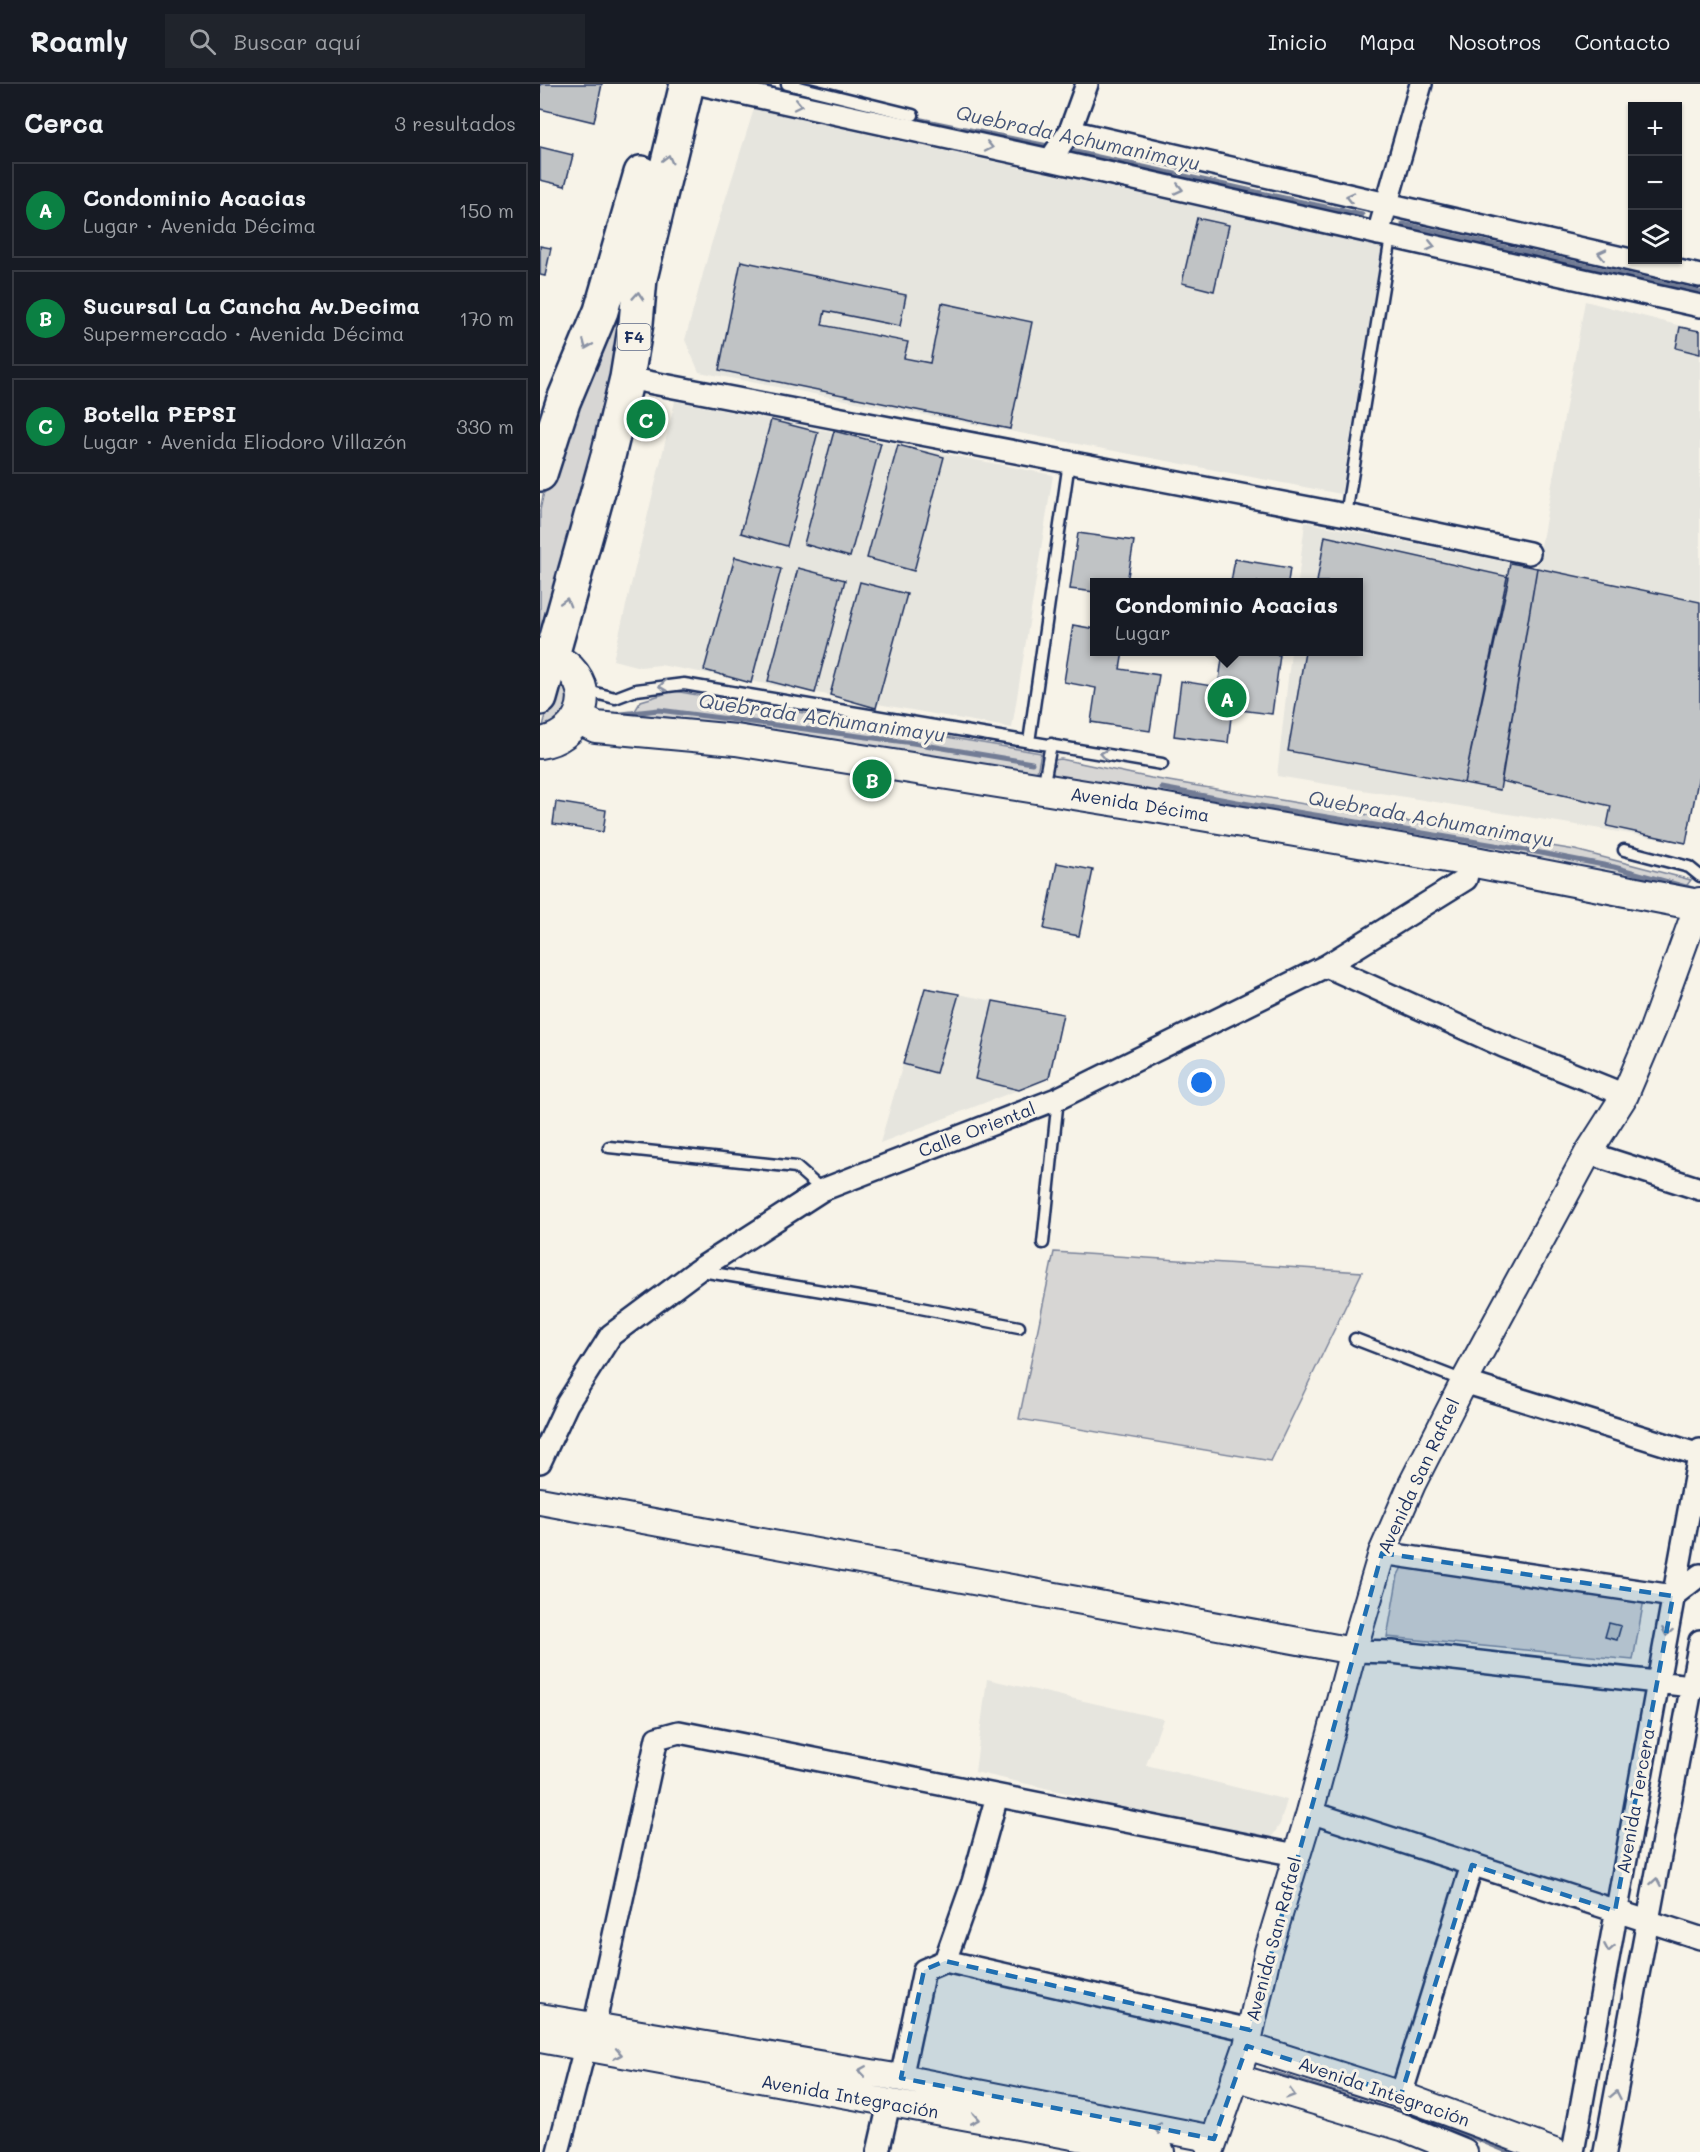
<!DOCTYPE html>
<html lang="es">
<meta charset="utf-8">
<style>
:root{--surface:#171b24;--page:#20242c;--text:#f1f3f6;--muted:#9ea1a6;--line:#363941;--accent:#0b8043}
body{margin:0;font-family:Mali,sans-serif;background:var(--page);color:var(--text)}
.controls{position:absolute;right:18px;top:18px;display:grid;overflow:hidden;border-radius:0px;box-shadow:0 2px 4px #0004}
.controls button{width:54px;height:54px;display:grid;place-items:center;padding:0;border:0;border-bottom:2px solid var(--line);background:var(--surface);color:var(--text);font:30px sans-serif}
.you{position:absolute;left:662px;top:999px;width:21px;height:21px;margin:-15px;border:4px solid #fff;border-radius:50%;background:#1a73e8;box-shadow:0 0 0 9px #1a73e833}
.badge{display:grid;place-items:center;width:39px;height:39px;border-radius:50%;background:var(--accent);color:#fff;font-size:20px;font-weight:700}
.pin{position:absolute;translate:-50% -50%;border:3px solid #fff;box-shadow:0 2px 6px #0006}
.popup{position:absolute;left:550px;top:494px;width:273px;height:78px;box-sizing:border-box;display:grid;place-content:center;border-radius:0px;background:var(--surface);filter:drop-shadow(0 2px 4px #0005);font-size:20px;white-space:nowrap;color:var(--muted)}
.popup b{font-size:22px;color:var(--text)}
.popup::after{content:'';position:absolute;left:50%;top:100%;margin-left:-12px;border:12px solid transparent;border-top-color:var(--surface)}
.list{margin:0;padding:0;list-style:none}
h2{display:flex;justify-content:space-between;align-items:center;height:78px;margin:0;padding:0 24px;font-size:26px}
h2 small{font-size:20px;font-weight:400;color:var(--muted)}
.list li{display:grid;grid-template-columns:39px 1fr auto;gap:18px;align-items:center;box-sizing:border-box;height:96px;margin:0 12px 12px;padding:0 12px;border:2px solid var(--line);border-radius:0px}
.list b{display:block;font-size:22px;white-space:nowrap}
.list p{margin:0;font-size:20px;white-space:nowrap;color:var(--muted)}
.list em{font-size:20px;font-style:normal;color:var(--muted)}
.icon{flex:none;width:33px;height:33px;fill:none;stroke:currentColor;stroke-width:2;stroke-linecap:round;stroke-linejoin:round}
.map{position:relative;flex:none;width:1160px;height:2068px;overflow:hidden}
header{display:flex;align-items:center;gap:36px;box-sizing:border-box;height:84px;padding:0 30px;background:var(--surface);border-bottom:2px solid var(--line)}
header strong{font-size:28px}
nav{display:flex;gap:33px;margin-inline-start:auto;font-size:21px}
.search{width:420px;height:54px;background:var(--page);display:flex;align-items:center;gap:15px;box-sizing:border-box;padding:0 21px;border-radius:0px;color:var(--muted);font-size:22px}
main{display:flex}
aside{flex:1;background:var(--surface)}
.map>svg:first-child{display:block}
.built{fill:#e6e5de}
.green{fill:#d7d6d4;stroke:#798299;stroke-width:1.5}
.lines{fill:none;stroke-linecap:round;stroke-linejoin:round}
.stream{stroke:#727c95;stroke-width:5}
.building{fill:#c0c3c5;stroke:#1b2f5e;stroke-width:1.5}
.service-casing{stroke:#1b2f5e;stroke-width:15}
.minor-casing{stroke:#1b2f5e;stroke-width:26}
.tertiary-casing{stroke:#1b2f5e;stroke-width:30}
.secondary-casing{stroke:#1b2f5e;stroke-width:34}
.trunk-casing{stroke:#1b2f5e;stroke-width:38}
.service{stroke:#f7f3e8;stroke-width:10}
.minor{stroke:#f7f3e8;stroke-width:21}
.tertiary{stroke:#f7f3e8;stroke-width:26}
.secondary{stroke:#f7f3e8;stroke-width:30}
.trunk{stroke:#f7f3e8;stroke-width:33}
.oneway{stroke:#8991a3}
.marked{fill:#1f6fb2;fill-opacity:0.2;stroke:#1f6fb2;stroke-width:4.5;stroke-dasharray:12 8;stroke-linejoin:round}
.labels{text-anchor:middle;stroke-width:6;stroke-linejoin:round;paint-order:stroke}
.shield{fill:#f7f3e8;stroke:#5d6a87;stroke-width:1.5}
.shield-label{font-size:16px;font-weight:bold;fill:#1b2f5e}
.street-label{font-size:18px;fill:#1b2f5e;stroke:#f7f3e8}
.water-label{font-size:20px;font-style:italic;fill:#465679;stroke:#f7f3e8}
</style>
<header>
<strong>Roamly</strong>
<div class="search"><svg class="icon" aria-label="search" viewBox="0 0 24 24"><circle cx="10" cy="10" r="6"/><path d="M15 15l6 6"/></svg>Buscar aquí</div>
<nav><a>Inicio</a><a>Mapa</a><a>Nosotros</a><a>Contacto</a></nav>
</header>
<main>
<aside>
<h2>Cerca<small>3 resultados</small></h2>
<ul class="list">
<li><span class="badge">A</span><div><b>Condominio Acacias</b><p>Lugar · Avenida Décima</p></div><em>150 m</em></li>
<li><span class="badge">B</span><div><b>Sucursal La Cancha Av.Decima</b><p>Supermercado · Avenida Décima</p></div><em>170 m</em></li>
<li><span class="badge">C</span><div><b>Botella PEPSI</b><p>Lugar · Avenida Eliodoro Villazón</p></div><em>330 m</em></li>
</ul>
</aside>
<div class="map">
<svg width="1160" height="2068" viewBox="0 0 1160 2068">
<rect width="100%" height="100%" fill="#f7f3e8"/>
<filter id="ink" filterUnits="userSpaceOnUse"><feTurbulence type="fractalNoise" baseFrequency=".0167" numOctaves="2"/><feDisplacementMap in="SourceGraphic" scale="12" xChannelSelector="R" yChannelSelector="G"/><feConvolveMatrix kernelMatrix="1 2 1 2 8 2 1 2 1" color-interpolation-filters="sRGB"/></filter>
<g filter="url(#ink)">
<path class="built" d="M214 25 842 163 801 410 159 288 145 256 170 164Z
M1045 217 1160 247V686L1146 759 737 692 751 568H819V498H758L765 438 997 484Z
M135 317 513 391 472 644 120 581 100 583 73 576Z
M385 904 523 930 509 994 340 1059Z
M447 1595 623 1635 606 1681 747 1716 740 1740 727 1761 584 1729 535 1711 435 1688Z"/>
<path class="green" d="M84 192 75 294 0 558V426L5 403Z
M18 587 23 591 32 626 0 653Z
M134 607 501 669 496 693 192 640 93 630 101 617Z
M521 675 611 694 1035 766 1151 796 1144 805 515 693 512 687 514 676Z
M514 1168 822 1188 731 1377 479 1335Z
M869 1470 1106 1505 1093 1576 847 1553 858 1491Z"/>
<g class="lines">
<path class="stream" d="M211 0 310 21
M372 34 513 63
M522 65 822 131
M863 140 1160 208
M72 631 119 626 373 659 492 679
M622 704 697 718 985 766 1074 783 1153 805
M732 1989 852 2027
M356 2005 376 2011
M869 2032 928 2051 969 2068"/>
</g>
<path class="building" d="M0 0H62L54 38 0 25Z
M0 63 33 71 25 102 0 96Z
M657 134 689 141 674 207 642 199Z
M0 162 11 164 5 192 0 191Z
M201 177 366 211 360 242 285 227 282 241 368 258 364 274 390 279 402 219 492 238 470 345 179 286Z
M1140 243 1160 247V270L1136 264Z
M231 336 278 348 247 462 201 449Z
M294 347 341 359 310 473 264 460Z
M358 361 404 373 374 487 327 474Z
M538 449 594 457 587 498H555V508L530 505Z
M785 452 969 493 924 699 748 667 765 568H819V498H777Z
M195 473 241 485 211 599 164 586Z
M695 475 750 484 748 498H691Z
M970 479 997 484 960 706 924 699Z
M258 484 305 496 275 609 228 597Z
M997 484 1160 518V686L1146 759 1067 742 1071 722 961 697Z
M320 498 367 510 336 624 290 611Z
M533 541 555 545V568H583L580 585 619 591 610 647 551 638 556 604 524 598Z
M683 568H717L740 571 732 630 692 625 688 659 634 652 641 597 678 603Z
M16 718 66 726 63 748 13 740Z
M517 779 553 786 539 852 504 845Z
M385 904 419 910 396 989 363 980Z
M453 917 523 930 509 994 479 1006 435 995Z
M1069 1539 1081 1542 1077 1556 1065 1553Z"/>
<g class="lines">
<defs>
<path id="service" d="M247 0 373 31
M806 431 851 153
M44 606 75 614 96 606 144 600 622 680
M489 658 529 378
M503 704 511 660
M1084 766 1149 783 1160 792
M69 1063 256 1083 282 1106
M503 1159 518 1014
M161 1187 349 1218 479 1243
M815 1255 924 1297"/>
<path id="minor" d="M160 0 510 76 1160 222
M530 47 1160 192
M510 76 530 47 547 0
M838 150 881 0
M87 294 806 431 989 469
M786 882 963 962 1085 1011
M1048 1069 1160 1105
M924 1298 1150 1368 1160 1374
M0 1378 27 1320 71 1251 158 1186 282 1106 519 1014 786 882 926 795 930 777
M842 1469 1133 1512 1160 1491
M813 1567 852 1568 1160 1603
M770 1728 1160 1854
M405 1877 710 1946
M361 1994 384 1886 405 1877 433 1798 457 1712
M861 2011 932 1781
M18 2068 45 1964 54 1943 117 1654 139 1648 756 1771
M338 2068 349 2020
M1033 2068 1160 1366
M1065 2068 1160 1557"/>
<path id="tertiary" d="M0 1417 813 1567
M0 1933 361 1994 674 2055
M0 1955 621 2068
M707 1962 861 2011 1014 2068
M695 1993 865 2044 924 2068
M670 2068 707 1962 728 1867 770 1728 813 1567 842 1469 872 1400 924 1298 1048 1069 1085 1011 1113 945 1158 821"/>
<path id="secondary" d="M0 570C10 574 22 577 30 585 58 614 36 654 0 659
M38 634 56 643 196 656 615 723 930 777 1158 821 1160 819"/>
<path id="trunk" d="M0 390 23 318 61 227 101 89
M0 614 68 372 87 294 96 239 100 194 147 0"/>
</defs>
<use href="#service" class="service-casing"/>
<use href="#minor" class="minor-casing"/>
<use href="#tertiary" class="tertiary-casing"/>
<use href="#secondary" class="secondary-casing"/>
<use href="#trunk" class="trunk-casing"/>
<use href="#service" class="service"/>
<use href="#minor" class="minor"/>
<use href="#tertiary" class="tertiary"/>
<use href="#secondary" class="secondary"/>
<use href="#trunk" class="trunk"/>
</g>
<defs><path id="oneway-chevron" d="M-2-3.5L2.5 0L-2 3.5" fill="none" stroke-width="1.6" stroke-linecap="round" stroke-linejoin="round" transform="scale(1.5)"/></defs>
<g class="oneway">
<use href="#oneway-chevron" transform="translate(258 21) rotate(12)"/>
<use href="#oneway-chevron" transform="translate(449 63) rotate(12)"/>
<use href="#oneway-chevron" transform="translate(128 75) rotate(-76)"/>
<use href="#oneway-chevron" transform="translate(639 105) rotate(13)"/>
<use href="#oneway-chevron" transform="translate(810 113) rotate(-167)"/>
<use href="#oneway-chevron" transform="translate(891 162) rotate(13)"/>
<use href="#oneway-chevron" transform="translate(1062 170) rotate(-167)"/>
<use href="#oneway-chevron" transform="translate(98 212) rotate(-86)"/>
<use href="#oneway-chevron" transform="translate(47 261) rotate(113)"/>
<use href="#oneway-chevron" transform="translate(26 518) rotate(-74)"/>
<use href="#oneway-chevron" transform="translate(123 602) rotate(173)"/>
<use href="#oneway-chevron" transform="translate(564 670) rotate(-170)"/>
<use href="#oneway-chevron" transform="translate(1127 1548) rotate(100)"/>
<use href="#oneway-chevron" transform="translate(1116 1798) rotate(-80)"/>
<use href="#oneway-chevron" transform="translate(1069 1864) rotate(100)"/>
<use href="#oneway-chevron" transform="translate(78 1970) rotate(10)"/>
<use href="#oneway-chevron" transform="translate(322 1987) rotate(-171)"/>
<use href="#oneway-chevron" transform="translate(751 2010) rotate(16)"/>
<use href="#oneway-chevron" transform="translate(1076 2011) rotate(-79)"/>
<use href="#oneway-chevron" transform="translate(435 2035) rotate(10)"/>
<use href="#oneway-chevron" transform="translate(617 2044) rotate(-169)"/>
</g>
</g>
<path class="marked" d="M842 1469 1133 1512 1075 1827 932 1781 861 2011 707 1962 674 2055 361 1994 384 1886 405 1877 710 1946Z"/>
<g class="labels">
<rect class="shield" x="77.5" y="240" width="33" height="26" rx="4.5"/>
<g class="shield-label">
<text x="94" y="259">F4</text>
</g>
<g class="street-label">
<text transform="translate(600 721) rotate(9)" y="6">Avenida Décima</text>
<text transform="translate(437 1046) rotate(-21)" y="6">Calle Oriental</text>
<text transform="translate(879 1392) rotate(-65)" y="6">Avenida San Rafael</text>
<text transform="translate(1096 1717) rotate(-80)" y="6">Avenida Tercera</text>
<text transform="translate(734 1855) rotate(-75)" y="6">Avenida San Rafael</text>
<text transform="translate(844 2008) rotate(19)" y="6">Avenida Integración</text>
<text transform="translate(310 2013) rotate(10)" y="6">Avenida Integración</text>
</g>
<g class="water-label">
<text transform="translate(538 54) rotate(12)" y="7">Quebrada Achumanimayu</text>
<text transform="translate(282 634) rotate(8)" y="7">Quebrada Achumanimayu</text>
<text transform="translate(891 735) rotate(10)" y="7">Quebrada Achumanimayu</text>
</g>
</g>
</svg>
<div class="controls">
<button>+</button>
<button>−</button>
<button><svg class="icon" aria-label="layers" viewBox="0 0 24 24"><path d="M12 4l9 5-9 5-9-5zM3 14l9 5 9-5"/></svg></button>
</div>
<div class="you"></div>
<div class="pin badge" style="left:687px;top:614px">A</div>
<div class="popup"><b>Condominio Acacias</b>Lugar</div>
<div class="pin badge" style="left:332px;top:695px">B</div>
<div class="pin badge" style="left:106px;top:335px">C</div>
</div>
</main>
